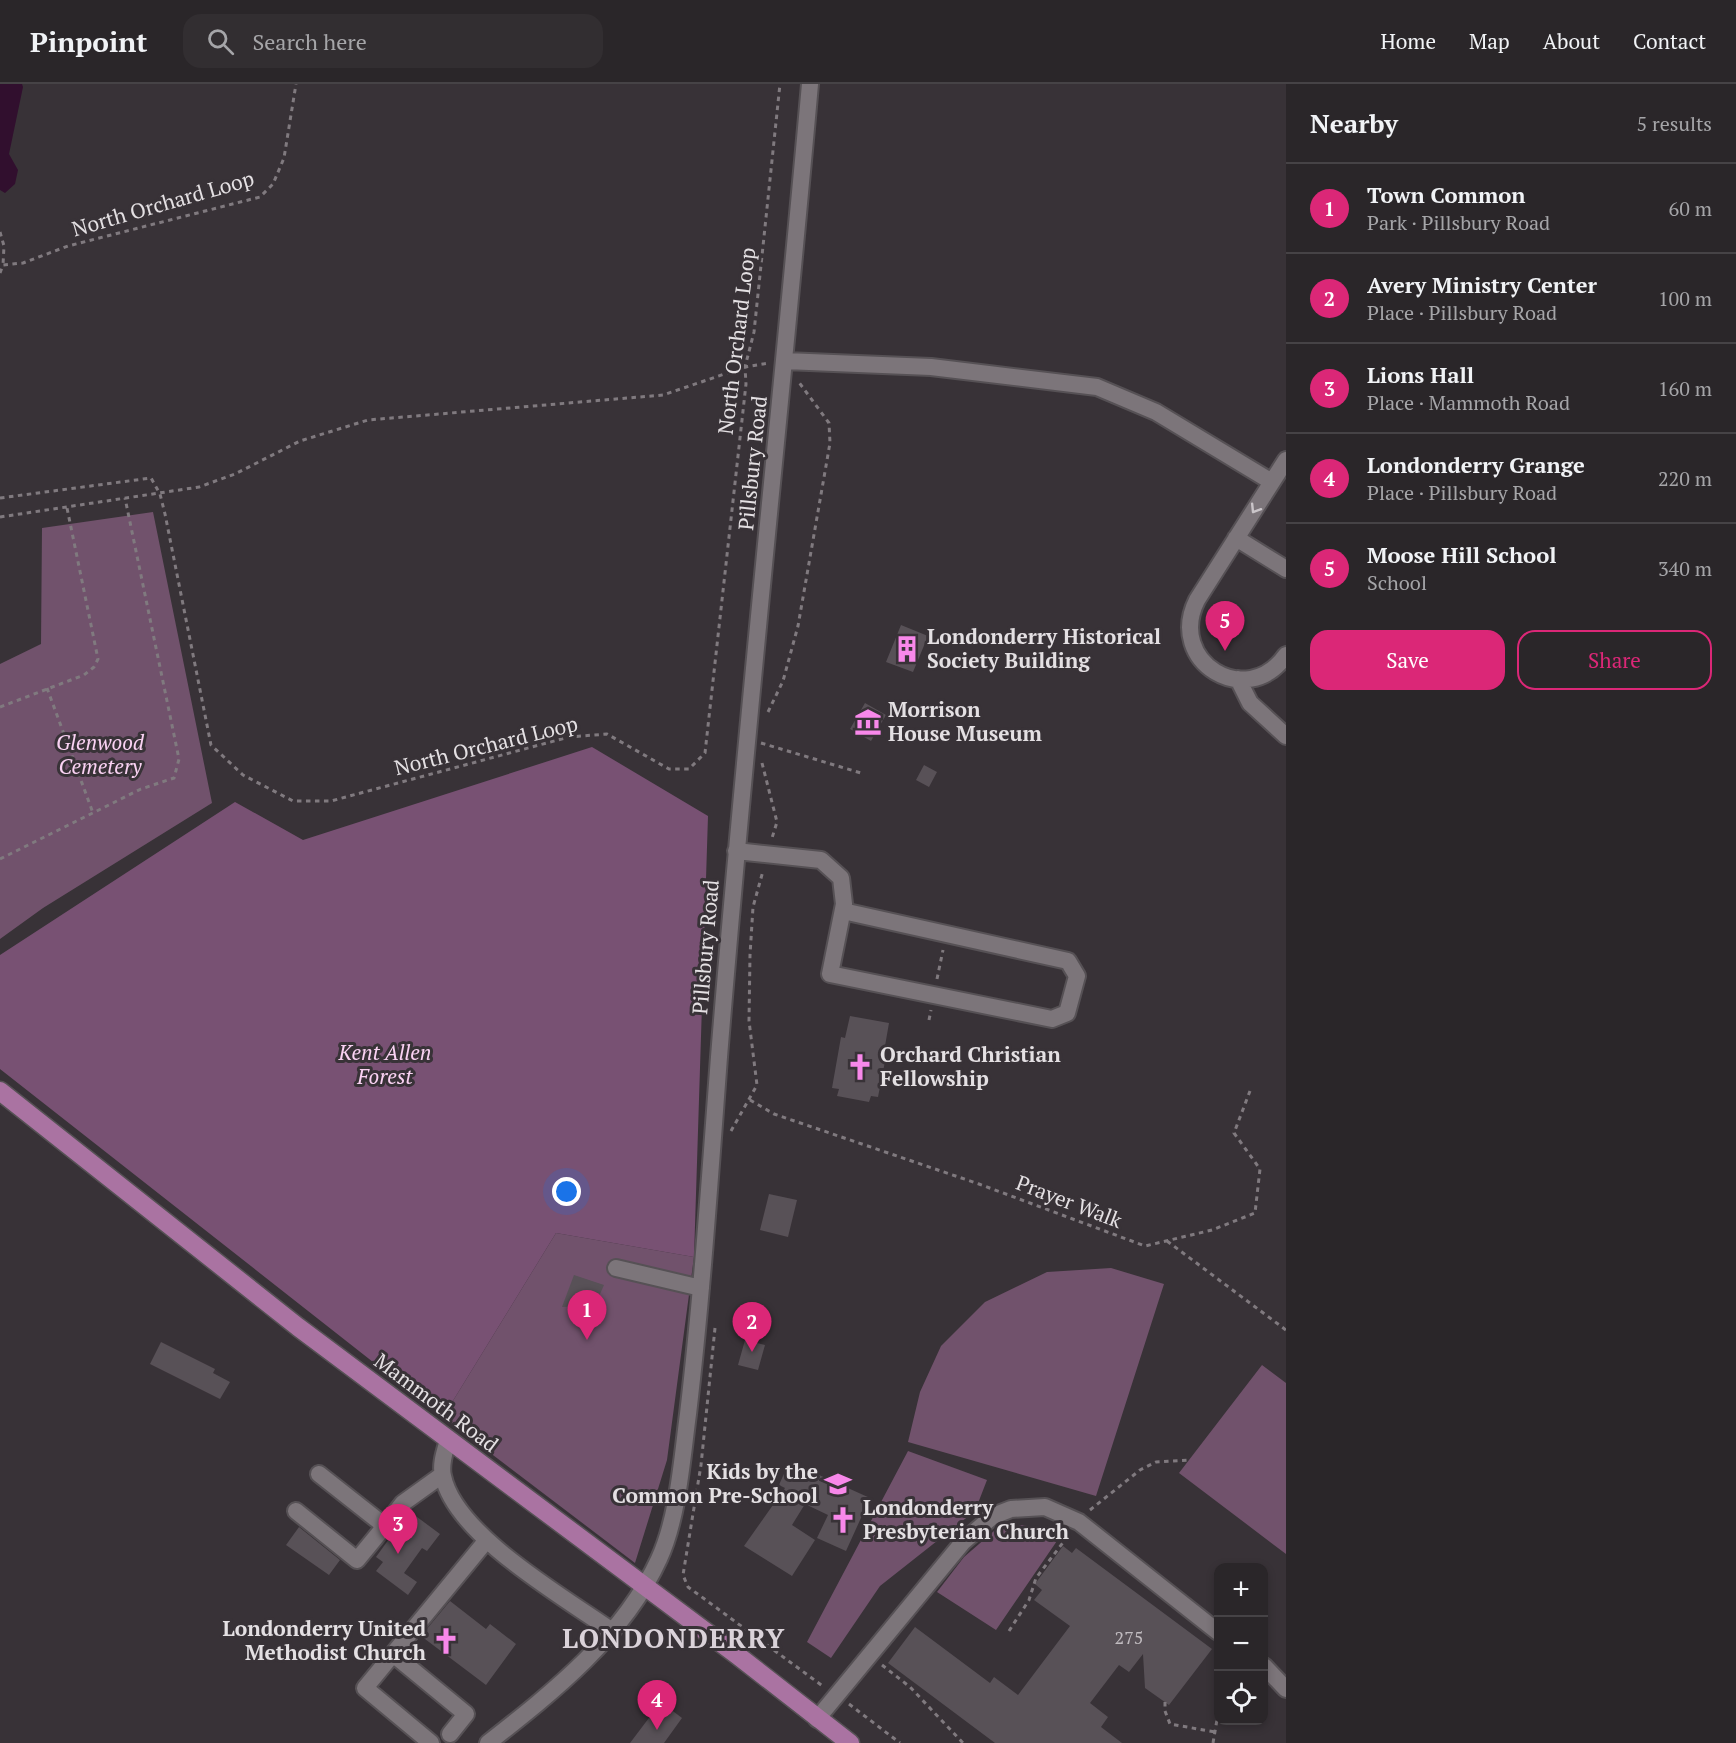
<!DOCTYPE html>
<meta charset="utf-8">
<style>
:root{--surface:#2a2629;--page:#322e31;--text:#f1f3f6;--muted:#a5a5a8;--line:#464346;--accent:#db2777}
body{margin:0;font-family:"PT Serif",serif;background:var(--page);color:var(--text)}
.controls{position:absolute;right:18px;bottom:18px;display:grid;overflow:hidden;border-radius:12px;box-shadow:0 3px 9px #0003}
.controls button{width:54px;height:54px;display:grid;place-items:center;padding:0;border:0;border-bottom:2px solid var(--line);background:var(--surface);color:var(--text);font:30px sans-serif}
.you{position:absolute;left:567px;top:1108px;width:21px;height:21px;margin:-15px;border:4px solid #fff;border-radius:50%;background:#1a73e8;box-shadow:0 0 0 9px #1a73e833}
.badge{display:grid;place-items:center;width:39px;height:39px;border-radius:50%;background:var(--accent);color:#fff;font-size:20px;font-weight:700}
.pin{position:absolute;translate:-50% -50px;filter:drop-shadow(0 2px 3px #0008)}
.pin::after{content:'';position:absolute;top:32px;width:21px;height:18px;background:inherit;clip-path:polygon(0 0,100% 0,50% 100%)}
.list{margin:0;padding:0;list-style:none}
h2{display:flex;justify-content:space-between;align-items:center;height:78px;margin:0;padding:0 24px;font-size:26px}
h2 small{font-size:20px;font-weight:400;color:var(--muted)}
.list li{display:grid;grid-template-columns:39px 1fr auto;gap:18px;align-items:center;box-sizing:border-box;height:90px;padding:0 24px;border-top:2px solid var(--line)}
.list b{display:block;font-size:22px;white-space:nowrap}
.list p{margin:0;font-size:20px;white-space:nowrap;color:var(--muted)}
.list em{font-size:20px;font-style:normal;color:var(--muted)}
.actions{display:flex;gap:12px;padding:18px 24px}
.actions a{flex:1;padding:14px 0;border:2px solid var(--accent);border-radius:18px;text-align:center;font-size:21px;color:var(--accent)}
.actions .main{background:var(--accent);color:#fff}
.icon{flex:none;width:33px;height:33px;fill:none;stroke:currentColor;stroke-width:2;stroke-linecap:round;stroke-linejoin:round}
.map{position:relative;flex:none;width:1286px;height:1659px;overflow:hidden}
header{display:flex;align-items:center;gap:36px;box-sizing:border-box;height:84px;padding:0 30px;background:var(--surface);border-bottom:2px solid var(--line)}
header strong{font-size:28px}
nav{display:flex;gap:33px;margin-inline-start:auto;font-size:21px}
.search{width:420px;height:54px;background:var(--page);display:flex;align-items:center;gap:15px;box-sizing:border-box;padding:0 21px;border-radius:18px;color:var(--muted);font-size:22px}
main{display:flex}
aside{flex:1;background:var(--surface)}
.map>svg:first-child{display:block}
.green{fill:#71526c}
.forest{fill:#785173}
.water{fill:#310f2e}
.building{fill:#585157}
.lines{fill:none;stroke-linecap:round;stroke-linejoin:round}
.minor-casing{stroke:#565155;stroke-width:20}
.major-casing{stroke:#565155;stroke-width:21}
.path{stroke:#807a7f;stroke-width:3;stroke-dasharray:4.5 4.5;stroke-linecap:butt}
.minor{stroke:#7c757a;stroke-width:16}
.major{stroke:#aa73a2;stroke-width:18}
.oneway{stroke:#cac5c9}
.labels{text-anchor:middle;stroke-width:6;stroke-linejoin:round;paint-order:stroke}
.number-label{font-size:18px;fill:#c1bcc0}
.street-label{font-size:21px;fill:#e4e0e3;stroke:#383237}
.poi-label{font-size:21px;font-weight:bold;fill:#e4e0e3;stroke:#383237;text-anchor:start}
.park-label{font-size:21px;font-style:italic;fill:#fad2f3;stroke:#383237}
.district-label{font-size:27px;font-weight:bold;letter-spacing:1.5px;fill:#dad2d9;stroke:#383237}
</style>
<header>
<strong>Pinpoint</strong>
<div class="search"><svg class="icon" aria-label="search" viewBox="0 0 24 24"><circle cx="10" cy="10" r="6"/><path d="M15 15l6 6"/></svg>Search here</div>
<nav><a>Home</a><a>Map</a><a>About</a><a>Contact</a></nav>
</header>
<main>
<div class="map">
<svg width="1286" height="1659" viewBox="0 0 1286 1659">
<rect width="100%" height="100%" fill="#383237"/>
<path class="green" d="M153 428 212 719 43 824 0 855V580L41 560 42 444Z
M556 1149 694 1173 667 1376 635 1479 443 1333Z
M1111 1184 1164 1200 1096 1412 908 1358 920 1308 941 1262 985 1218 1047 1188Z
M1262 1281 1286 1299V1470L1179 1389Z
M908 1367 987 1396 975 1427 880 1502 831 1574 807 1558Z
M1019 1441 1043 1443 1061 1451 996 1546 937 1508 964 1473 994 1447Z"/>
<path class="forest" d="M592 663 708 732 694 1173 556 1149 443 1333 0 985V871L235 718 303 756Z"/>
<path class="water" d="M0 0H22L23 3 9 70 18 86 15 100 5 109 0 106Z"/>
<path class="building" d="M901 541 928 552 913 588 886 578Z
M865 619 886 631 871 657 850 645Z
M924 681 937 688 929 703 916 696Z
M850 932 889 939 885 962H888L878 1013 871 1012 869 1018 837 1012 839 1005 832 1004 841 953 845 954Z
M769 1110 797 1116 788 1153 760 1146Z
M574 1191 604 1201 600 1210 586 1222 562 1223Z
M745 1256 765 1261 758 1286 738 1281Z
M161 1258 215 1285 213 1289 230 1298 220 1315 150 1280Z
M799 1382 870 1414 846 1467 817 1454 828 1431 805 1420 792 1441 815 1456 792 1492 744 1462 785 1404 779 1401 787 1383 797 1387Z
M407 1430 411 1433 413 1430 440 1450 427 1467 422 1464 404 1489 417 1498 408 1511 376 1487 383 1478 376 1473Z
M299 1443 340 1476 329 1491 286 1461Z
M1063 1462 1072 1469 1076 1464 1212 1565 1169 1621 1145 1604 1143 1570 1129 1588 1119 1581 1090 1619 1108 1633 1101 1643 1122 1659H995L888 1579 915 1543 990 1599 994 1593 1018 1611 1070 1542 1034 1516 1042 1506 1035 1500Z
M450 1517 486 1545 490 1540 516 1560 486 1601 421 1552Z
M661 1618 682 1634 664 1659H630Z"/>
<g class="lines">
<defs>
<path id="minor" d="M785 277 931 283 1097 303 1156 328 1272 398
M1286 376 1197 516C1166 578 1247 627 1286 571
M1236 454 1286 485
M1238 595 1250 619 1286 652
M736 767 821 776 841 794 844 820 830 890 1052 935 1067 929 1077 892 1068 877 843 827
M616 1184 701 1204
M448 1356C445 1367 440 1380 443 1392 455 1451 564 1513 612 1547
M319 1390 385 1442 403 1419 442 1391
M296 1427 357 1476 385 1442
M393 1570 466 1630 450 1650
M1264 1582 1286 1605
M817 1635 963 1458 993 1432 1011 1425 1045 1423 1079 1438 1218 1548
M431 1659 365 1604 486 1457
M488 1659C553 1608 624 1552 659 1475 678 1434 682 1375 688 1330 702 1212 710 1092 719 973 745 649 781 325 810 0"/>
<path id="major" d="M0 1007 298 1243 737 1571 850 1659"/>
</defs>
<use href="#minor" class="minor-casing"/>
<use href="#major" class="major-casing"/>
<path class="path" d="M0 148 4 162 3 181
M0 189 3 181 23 179 68 162 260 113 273 100 284 74 296 0
M0 414 151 394 160 410 165 430 211 661 243 691 293 717H331L569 653 607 650 669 685H689L705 669 746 300 745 283 754 248 780 0
M0 433 199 403 235 390 300 357 368 336 663 311 745 283 769 279
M47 604 93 729
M0 623 84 591 94 583 98 575 67 424
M768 628 783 597 798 542 830 359 829 339 798 297
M761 659 861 689
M762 679 777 738 772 754
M0 775 141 705 174 694 179 675 125 414
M937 895 943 866
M929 936 931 926
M750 1016 774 1030 979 1100 1145 1162 1212 1146 1255 1129 1260 1085 1234 1049 1250 1007
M731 1047 757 1001 749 937 750 871 753 823 763 787
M1167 1157 1286 1246
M715 1244 701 1381 683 1491 688 1503 699 1511 824 1603
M1090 1426 1140 1386 1156 1378 1189 1376
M1009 1547 1029 1516 1036 1494 1068 1452
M882 1581 910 1603 963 1659
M1165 1618V1627L1170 1640 1215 1648
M849 1620 900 1659
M1213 1659 1218 1630"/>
<use href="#minor" class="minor"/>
<use href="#major" class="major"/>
</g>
<defs><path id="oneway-chevron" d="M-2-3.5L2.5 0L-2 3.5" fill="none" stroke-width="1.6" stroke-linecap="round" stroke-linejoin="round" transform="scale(1.5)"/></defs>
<use class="oneway" href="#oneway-chevron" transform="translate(1255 425) rotate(122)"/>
<defs>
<symbol id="building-bare" viewBox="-9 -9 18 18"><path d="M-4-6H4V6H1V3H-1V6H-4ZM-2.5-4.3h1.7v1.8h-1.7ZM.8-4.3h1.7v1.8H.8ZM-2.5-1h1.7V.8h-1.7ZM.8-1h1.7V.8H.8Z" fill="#f888ea" stroke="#383237" stroke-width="2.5" paint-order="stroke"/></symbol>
<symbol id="museum-bare" viewBox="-9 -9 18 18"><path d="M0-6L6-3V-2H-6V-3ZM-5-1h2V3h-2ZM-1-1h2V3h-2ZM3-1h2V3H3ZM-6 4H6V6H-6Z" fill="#f888ea" stroke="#383237" stroke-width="2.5" paint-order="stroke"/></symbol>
<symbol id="church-bare" viewBox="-9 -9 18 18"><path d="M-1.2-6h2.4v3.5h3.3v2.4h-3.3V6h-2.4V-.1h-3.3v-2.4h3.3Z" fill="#f888ea" stroke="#383237" stroke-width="2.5" paint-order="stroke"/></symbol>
<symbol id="school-bare" viewBox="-9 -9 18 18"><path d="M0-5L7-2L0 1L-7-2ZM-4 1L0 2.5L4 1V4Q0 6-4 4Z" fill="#f888ea" stroke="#383237" stroke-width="2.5" paint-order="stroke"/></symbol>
</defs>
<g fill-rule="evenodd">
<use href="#building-bare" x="888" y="546" width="38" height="38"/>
<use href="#museum-bare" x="849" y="619" width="38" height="38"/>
<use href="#church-bare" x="841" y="964" width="38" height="38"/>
<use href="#school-bare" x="819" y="1381" width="38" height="38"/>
<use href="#church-bare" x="824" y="1417" width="38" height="38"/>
<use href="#church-bare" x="427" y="1538" width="38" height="38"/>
</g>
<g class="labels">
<g class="number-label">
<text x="1129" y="1560">275</text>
</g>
<g class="street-label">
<text transform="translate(163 120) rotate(-16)" y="7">North Orchard Loop</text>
<text transform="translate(737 257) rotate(-83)" y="7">North Orchard Loop</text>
<text transform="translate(753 379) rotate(-84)" y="7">Pillsbury Road</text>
<text transform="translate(486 662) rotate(-14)" y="7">North Orchard Loop</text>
<text transform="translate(706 863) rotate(-85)" y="7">Pillsbury Road</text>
<text transform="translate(1069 1118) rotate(21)" y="7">Prayer Walk</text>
<text transform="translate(436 1319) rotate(37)" y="7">Mammoth Road</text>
</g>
<g class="poi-label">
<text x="927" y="560">Londonderry Historical<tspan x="927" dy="24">Society Building</tspan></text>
<text x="888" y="633">Morrison<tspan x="888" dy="24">House Museum</tspan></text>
<text x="880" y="978">Orchard Christian<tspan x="880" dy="24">Fellowship</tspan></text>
<text x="818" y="1395" text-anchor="end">Kids by the<tspan x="818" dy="24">Common Pre-School</tspan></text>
<text x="863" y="1431">Londonderry<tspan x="863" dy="24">Presbyterian Church</tspan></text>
<text x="426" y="1552" text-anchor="end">Londonderry United<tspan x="426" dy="24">Methodist Church</tspan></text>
</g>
<g class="park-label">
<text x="100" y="666">Glenwood<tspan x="100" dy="24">Cemetery</tspan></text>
<text x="385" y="976">Kent Allen<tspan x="385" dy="24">Forest</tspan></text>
</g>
<g class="district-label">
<text x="674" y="1564">LONDONDERRY</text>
</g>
</g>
</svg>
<div class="controls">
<button>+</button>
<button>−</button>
<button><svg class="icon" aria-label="locate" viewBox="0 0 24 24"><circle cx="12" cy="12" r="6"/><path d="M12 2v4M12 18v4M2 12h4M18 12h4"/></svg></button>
</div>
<div class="you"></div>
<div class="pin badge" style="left:587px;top:1256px">1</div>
<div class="pin badge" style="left:752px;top:1268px">2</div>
<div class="pin badge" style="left:398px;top:1470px">3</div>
<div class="pin badge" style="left:657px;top:1646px">4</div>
<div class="pin badge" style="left:1225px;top:567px">5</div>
</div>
<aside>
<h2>Nearby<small>5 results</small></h2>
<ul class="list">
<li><span class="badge">1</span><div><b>Town Common</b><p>Park · Pillsbury Road</p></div><em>60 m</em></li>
<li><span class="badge">2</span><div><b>Avery Ministry Center</b><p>Place · Pillsbury Road</p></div><em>100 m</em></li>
<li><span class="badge">3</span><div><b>Lions Hall</b><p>Place · Mammoth Road</p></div><em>160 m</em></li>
<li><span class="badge">4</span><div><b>Londonderry Grange</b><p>Place · Pillsbury Road</p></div><em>220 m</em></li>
<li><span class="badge">5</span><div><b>Moose Hill School</b><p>School</p></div><em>340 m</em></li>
</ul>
<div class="actions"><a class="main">Save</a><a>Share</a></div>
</aside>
</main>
